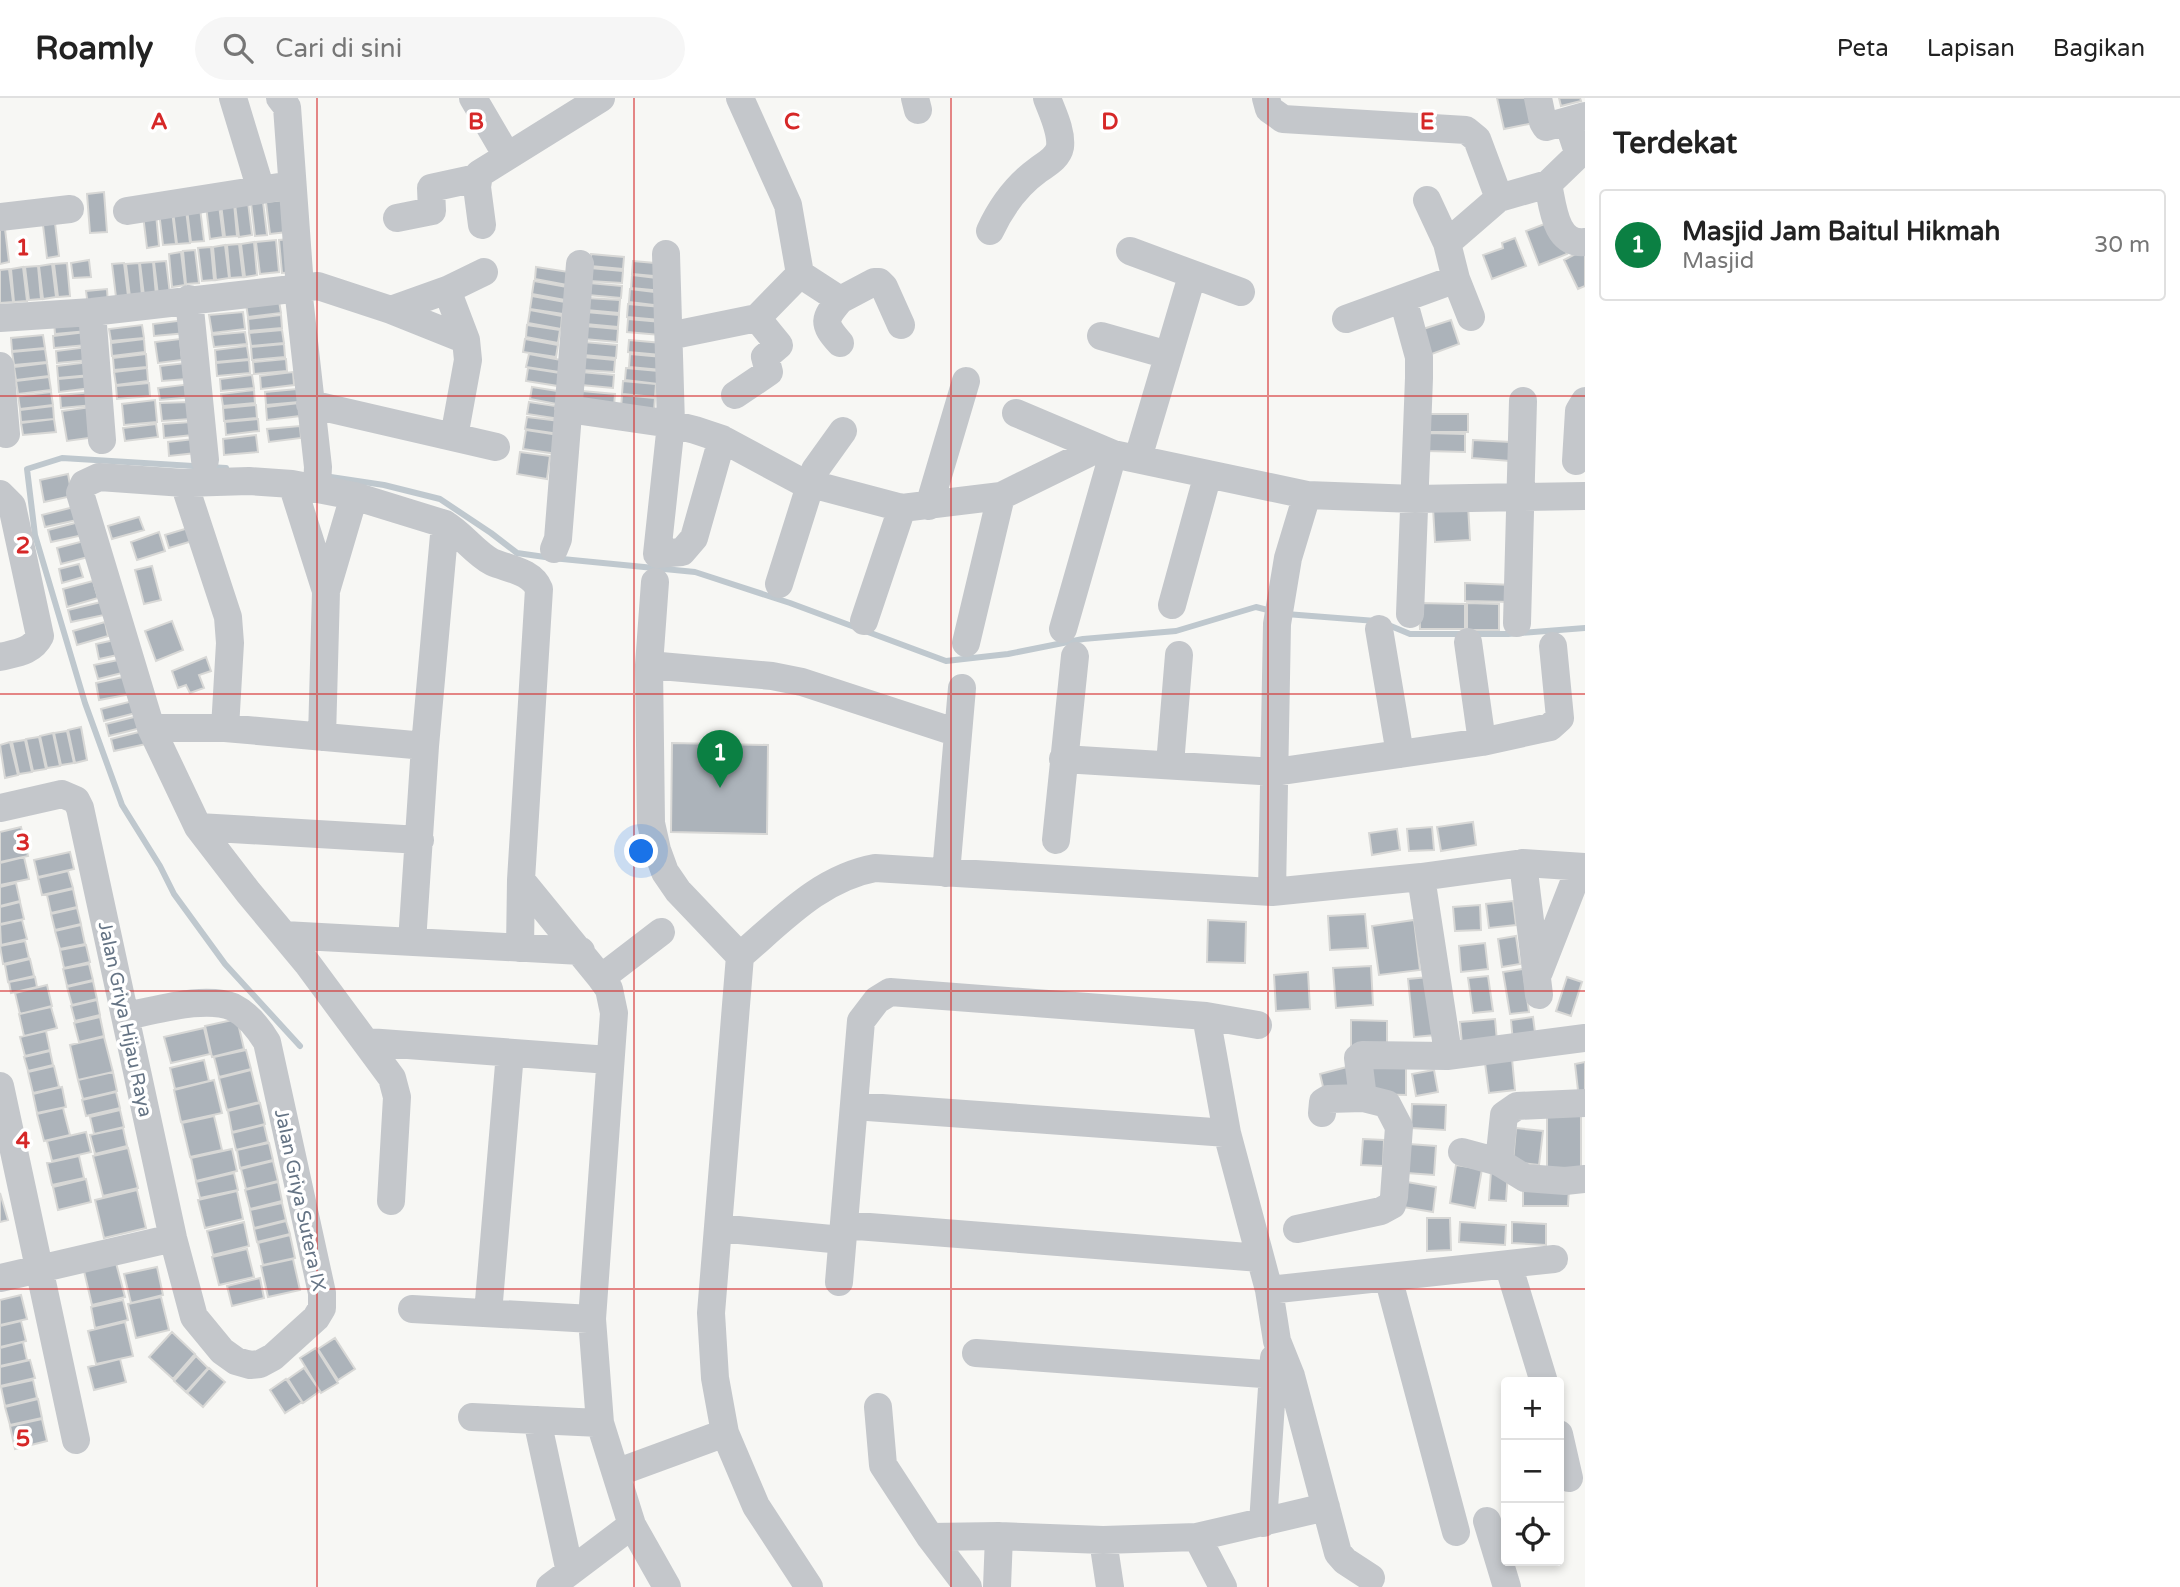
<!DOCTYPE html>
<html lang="id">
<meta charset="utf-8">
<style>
:root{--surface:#fff;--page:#f6f6f6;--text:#222;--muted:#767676;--line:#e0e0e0;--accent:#0b8043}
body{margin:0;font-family:"Varela Round",sans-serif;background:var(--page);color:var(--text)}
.controls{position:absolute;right:21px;bottom:21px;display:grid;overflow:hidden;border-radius:7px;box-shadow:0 4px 10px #0003}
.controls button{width:63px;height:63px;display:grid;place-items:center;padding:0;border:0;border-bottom:2px solid var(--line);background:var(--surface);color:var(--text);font:35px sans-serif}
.you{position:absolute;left:642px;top:754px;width:24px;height:24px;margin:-18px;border:5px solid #fff;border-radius:50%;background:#1a73e8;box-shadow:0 0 0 10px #1a73e833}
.badge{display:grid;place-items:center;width:46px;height:46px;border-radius:50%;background:var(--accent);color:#fff;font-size:23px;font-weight:700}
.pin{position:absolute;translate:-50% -58px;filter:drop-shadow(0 2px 4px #0008)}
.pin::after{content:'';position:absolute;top:37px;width:24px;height:21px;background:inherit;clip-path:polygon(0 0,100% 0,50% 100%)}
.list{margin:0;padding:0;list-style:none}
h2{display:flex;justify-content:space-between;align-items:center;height:91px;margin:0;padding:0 28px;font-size:30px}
h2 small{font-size:23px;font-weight:400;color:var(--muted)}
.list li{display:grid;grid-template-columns:46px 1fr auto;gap:21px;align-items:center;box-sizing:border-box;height:112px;margin:0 14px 14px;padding:0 14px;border:2px solid var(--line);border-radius:7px}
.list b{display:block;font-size:26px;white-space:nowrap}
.list p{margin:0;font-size:23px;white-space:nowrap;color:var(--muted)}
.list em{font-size:23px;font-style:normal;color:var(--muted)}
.icon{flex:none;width:38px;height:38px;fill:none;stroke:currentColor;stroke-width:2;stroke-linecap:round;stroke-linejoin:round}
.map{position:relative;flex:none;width:1585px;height:1489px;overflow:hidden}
header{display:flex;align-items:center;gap:42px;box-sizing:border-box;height:98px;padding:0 35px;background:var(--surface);border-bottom:2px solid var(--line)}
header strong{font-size:33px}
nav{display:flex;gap:38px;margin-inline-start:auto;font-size:24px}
.search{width:490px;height:63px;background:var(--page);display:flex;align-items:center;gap:18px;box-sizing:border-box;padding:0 24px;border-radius:38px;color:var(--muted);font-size:26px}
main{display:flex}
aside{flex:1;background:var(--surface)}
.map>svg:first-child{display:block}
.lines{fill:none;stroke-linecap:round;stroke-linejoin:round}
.stream{stroke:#bfc8ce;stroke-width:6}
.building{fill:#acb3ba;stroke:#d8d8d6;stroke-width:2}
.minor{stroke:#c4c7cb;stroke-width:28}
.grid{fill:none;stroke:#d62828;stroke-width:2;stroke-opacity:0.55}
.labels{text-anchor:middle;stroke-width:7;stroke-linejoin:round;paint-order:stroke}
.street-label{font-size:19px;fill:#657485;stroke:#fff}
.grid-label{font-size:23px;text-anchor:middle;font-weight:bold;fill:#d62828;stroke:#fff;stroke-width:7;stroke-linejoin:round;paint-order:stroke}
</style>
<header>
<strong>Roamly</strong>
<div class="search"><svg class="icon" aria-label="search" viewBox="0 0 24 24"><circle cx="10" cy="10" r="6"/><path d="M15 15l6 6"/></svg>Cari di sini</div>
<nav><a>Peta</a><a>Lapisan</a><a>Bagikan</a></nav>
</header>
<main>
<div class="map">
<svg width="1585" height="1489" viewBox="0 0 1585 1489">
<rect width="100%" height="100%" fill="#f7f7f4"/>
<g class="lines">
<path class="stream" d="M226 370 62 360 27 371 35 437 85 605 122 707 160 768 174 796 225 866 300 948
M324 378 384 387 440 401 491 435 517 455 552 460 695 474 790 505 946 563 1008 556 1083 541 1176 533 1256 509 1272 513
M1286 516 1376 523
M1386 526 1410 536H1508L1585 530"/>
</g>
<path class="building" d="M1497 0H1534L1539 24 1504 31Z
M1559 0H1580L1581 3 1561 8Z
M104 94 107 134 90 135 87 96Z
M284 102 287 134 270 136 266 104Z
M248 104 252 137 239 139 235 106Z
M263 104 267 137 255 138 251 105Z
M234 105 237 138 225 139 221 106Z
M219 107 223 139 210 141 206 108Z
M200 110 204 143 191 144 187 111Z
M186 112 190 145 177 146 173 113Z
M172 113 176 146 163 147 159 114Z
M156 116 159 148 147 150 143 117Z
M1555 122 1567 156 1539 167 1526 133Z
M55 125 59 158 47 160 43 127Z
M5 131 9 164 0 166V132Z
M1515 140 1526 168 1492 181 1483 157 1503 150 1502 145Z
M291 141 295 174 282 175 279 142Z
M276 142 279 174 260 176 256 144Z
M254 144 257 177 245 179 241 146Z
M239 146 243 179 230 180 227 147Z
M225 147 229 180 216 182 213 149Z
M211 149 214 182 202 183 198 150Z
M1585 151V188L1578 191 1564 162Z
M195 152 199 185 186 186 183 153Z
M181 154 185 187 172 189 169 156Z
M591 156 624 159 623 171 590 168Z
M89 162 91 179 73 180 71 165Z
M166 163 170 196 158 197 154 164Z
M633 163 666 166 665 179 632 176Z
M153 164 156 197 144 198 140 165Z
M67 165 70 198 58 199 54 166Z
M124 165 128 198 116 199 112 166Z
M139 165 142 198 130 199 126 166Z
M52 166 56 199 43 201 39 168Z
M38 168 41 201 29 202 25 169Z
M23 169 27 203 14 204 11 171Z
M536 169 569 174 567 187 535 181Z
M590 170 623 173 622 185 589 183Z
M9 171 13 204 0 205V172Z
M632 177 665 181 663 193 631 190Z
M534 183 567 189 565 202 532 196Z
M589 185 622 188 621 200 588 197Z
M107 191 108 206 88 208 86 193Z
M630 191 663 195 662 208 629 204Z
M532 198 565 204 563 216 530 211Z
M587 200 620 202 619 215 586 212Z
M279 203 281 215 248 219 246 206Z
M628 206 662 209 660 222 627 219Z
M530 212 562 218 561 231 528 225Z
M243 214 245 231 212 235 209 217Z
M586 214 619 217 618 229 585 226Z
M281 217 282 230 249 233 248 221Z
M87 220 88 233 55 236 54 224Z
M628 221 662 224 660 237 627 234Z
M185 222 187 235 154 238 153 226Z
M1451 222 1459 246 1429 257 1420 232Z
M142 227 144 240 111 243 109 231Z
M527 227 560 232 558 245 526 239Z
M585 228 618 231 617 244 584 241Z
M282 232 284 245 251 248 249 235Z
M86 234 87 247 54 250 53 238Z
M245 234 247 246 214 249 212 237Z
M43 237 45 250 12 253 11 240Z
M144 241 145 254 112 258 111 245Z
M180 241 182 262 158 265 155 244Z
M525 241 558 247 556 259 523 254Z
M629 242 662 245 661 257 628 254Z
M584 244 617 247 616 260 583 257Z
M284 246 285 259 252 262 251 249Z
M247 248 249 261 216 264 215 252Z
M88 249 90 262 57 265 56 253Z
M45 251 47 264 14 267 12 254Z
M146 256 147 269 114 272 113 260Z
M529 256 561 262 559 274 526 269Z
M630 256 663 259 662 272 629 269Z
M583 259 615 262 614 274 581 272Z
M286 261 287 273 254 276 253 264Z
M249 262 250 275 217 278 216 265Z
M90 264 91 277 58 280 57 268Z
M47 265 49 278 16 282 14 269Z
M186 265 187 281 162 283 160 268Z
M147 270 148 283 116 287 114 274Z
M528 270 560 275 558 288 526 283Z
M626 270 659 273 658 286 625 282Z
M293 274 294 287 261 291 260 278Z
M581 274 614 277 613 290 581 287Z
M252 277 254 290 221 293 220 281Z
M91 278 92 290 59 294 58 281Z
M49 279 51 292 18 296 16 283Z
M623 283 656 286 655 299 622 296Z
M149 285 150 298 117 301 116 288Z
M191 286 193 299 160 302 158 290Z
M532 289 564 294 562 307 530 301Z
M297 291 299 304 266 307 265 294Z
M254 292 255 305 223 308 221 296Z
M582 293 615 296 614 309 581 306Z
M51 294 53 307 20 311 18 298Z
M93 294 94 307 61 310 60 297Z
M622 297 655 300 654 313 621 310Z
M155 302 157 324 124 327 122 306Z
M189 304 191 321 162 323 160 305Z
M529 304 562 309 560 321 527 316Z
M299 305 300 318 267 322 266 309Z
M256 307 257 320 224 323 223 310Z
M53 308 54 321 21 324 20 312Z
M91 309 96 339 67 343 62 313Z
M1426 316H1468V334H1426Z
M527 319 560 323 559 336 525 331Z
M54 321 56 334 23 337 21 325Z
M258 321 259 333 226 337 225 324Z
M191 324 193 337 164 340 163 326Z
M156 326 158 339 125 343 123 330Z
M300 328 301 340 269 344 267 331Z
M526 332 559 337 557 356 523 351Z
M1427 335 1465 336V354L1427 353Z
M256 337 258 354 224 357 223 341Z
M194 341 196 355 169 358 168 344Z
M1473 342 1511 344 1510 363 1472 360Z
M520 354 550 358 547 381 517 376Z
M68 376 72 398 44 404 40 382Z
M1468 407 1470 442 1435 444 1433 410Z
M74 409 77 422 45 429 42 417Z
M139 419 144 432 112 441 108 428Z
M79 424 83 437 51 444 48 432Z
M195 428 199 441 169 450 165 437Z
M159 434 165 453 137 462 131 444Z
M88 442 92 458 61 466 57 450Z
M79 466 83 479 62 485 59 471Z
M152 468 161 502 144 506 135 472Z
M93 483 98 500 67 509 63 491Z
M1465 485 1513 487V504L1465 503Z
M101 504 104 517 71 524 68 512Z
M1419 505 1465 506V531H1420Z
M1467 505 1499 506V532H1467Z
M172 523 183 552 156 563 145 533Z
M105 524 108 538 77 547 73 533Z
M119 541 122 556 99 561 96 546Z
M206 559 211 573 199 577 204 590 190 595 186 587 178 590 172 573Z
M123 561 126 574 98 581 94 567Z
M127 578 131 596 99 602 96 585Z
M133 603 136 615 104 623 101 611Z
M138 618 141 630 109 638 106 626Z
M81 629 87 662 75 665 68 632Z
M67 633 74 665 61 667 54 635Z
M143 633 146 646 114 653 111 641Z
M53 635 60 668 47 670 40 638Z
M39 639 46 671 33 673 26 641Z
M25 642 32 674 19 676 12 644Z
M10 644 18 677 5 680 0 647Z
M672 645 768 647 767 736 671 734Z
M1473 724 1476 747 1441 753 1437 729Z
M21 729 28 758 0 764V734Z
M1432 729 1434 752 1409 753 1407 731Z
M1397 731 1400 752 1372 757 1369 735Z
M70 754 74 771 38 779 34 762Z
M24 759 29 781 0 787V765Z
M68 773 73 790 42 797 38 780Z
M16 785 20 803 0 808V789Z
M73 791 77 809 51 815 47 797Z
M1513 803 1516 827 1489 830 1486 806Z
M20 804 24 821 0 826V809Z
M1480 807 1481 832 1455 833 1453 809Z
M77 810 81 826 55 832 51 816Z
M1365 816 1368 850 1330 852 1328 818Z
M22 822 27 841 1 847 0 827Z
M1208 822 1246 824 1245 865 1207 864Z
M1414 822 1420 872 1379 877 1372 828Z
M81 827 85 846 60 851 55 833Z
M1516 838 1520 866 1502 869 1498 841Z
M25 843 29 860 3 866 0 848Z
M1485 845 1488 871 1461 874 1459 848Z
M86 847 90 864 64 870 60 852Z
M30 861 34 878 8 884 5 867Z
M89 866 93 882 67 888 63 871Z
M1371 868 1373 907 1336 910 1333 870Z
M1523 871 1529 914 1510 916 1503 874Z
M1308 874 1310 911 1276 913 1274 877Z
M1488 878 1493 913 1473 915 1468 880Z
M35 879 37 889 11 895 9 884Z
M1429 879 1436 937 1414 939 1408 881Z
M1567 879 1582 884 1571 918 1556 913Z
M93 883 97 901 72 907 67 889Z
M47 887 52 908 20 916 15 895Z
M97 902 100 917 75 923 71 908Z
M51 909 57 930 24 938 19 916Z
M100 919 104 938 79 944 74 925Z
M1533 919 1536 942 1513 944 1511 922Z
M237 921 244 951 212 959 205 928Z
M1495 921 1497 943 1462 947 1460 924Z
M1351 922 1387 923V949H1351Z
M204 930 210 956 171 965 164 939Z
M46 933 50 952 25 958 20 939Z
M104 939 113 974 78 982 70 947Z
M246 952 251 971 219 979 214 959Z
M50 953 53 967 28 973 24 959Z
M1512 961 1515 992 1489 995 1485 965Z
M204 962 209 983 175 991 170 970Z
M1585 964V1000L1579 1001 1575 966Z
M54 968 59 989 33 995 28 974Z
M1347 969 1353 990 1325 997 1320 976Z
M1367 969 1406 970V997L1367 996Z
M251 972 259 1004 227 1012 219 980Z
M1434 972 1438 994 1416 998 1412 976Z
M113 974 117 993 83 1001 78 982Z
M214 982 222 1015 181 1024 174 992Z
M62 989 66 1009 37 1015 33 996Z
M116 994 120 1010 86 1018 82 1002Z
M260 1005 265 1026 232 1034 228 1013Z
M1412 1006 1446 1007 1445 1032 1411 1030Z
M63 1010 70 1037 44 1043 37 1016Z
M120 1012 124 1029 94 1036 90 1019Z
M1547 1016H1581V1072H1547Z
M214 1018 222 1052 190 1059 182 1025Z
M264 1027 268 1044 236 1052 232 1035Z
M123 1030 127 1048 95 1056 90 1037Z
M1516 1030 1543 1033 1539 1067 1513 1064Z
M86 1034 91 1054 52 1063 47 1043Z
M1363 1041 1384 1042 1383 1068 1361 1067Z
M269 1045 273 1062 240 1070 237 1052Z
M1409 1046 1436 1048 1434 1077 1407 1075Z
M128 1050 138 1090 103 1098 93 1058Z
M232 1051 237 1073 196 1083 191 1060Z
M79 1058 84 1080 52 1087 47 1065Z
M273 1063 278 1083 246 1091 241 1071Z
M1456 1067 1482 1071 1475 1110 1450 1105Z
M1491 1073 1508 1074 1506 1103 1489 1102Z
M234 1075 238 1092 200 1100 196 1084Z
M86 1081 91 1104 58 1112 53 1089Z
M278 1084 282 1103 250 1111 245 1092Z
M1407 1084 1436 1089 1433 1114 1403 1109Z
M1523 1089 1569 1090 1568 1108H1523Z
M137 1092 146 1130 104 1140 95 1102Z
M237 1093 243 1121 205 1130 198 1102Z
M0 1095 8 1122 0 1124Z
M282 1105 286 1122 254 1130 250 1112Z
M1427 1120H1450L1451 1152 1427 1153Z
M286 1123 290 1136 257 1144 254 1131Z
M244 1124 249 1148 213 1157 207 1133Z
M1460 1124 1506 1127 1505 1147 1459 1144Z
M1512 1124 1546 1126V1147L1512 1145Z
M290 1137 295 1160 263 1167 258 1145Z
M247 1151 254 1179 219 1187 212 1159Z
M293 1161 300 1192 268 1199 261 1168Z
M116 1165 125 1199 92 1207 84 1173Z
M157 1169 163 1197 131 1205 124 1176Z
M260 1180 264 1200 232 1208 227 1188Z
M21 1197 27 1221 0 1227V1202Z
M161 1199 169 1232 136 1240 128 1206Z
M123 1202 128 1222 95 1230 91 1209Z
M21 1223 26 1243 0 1249V1228Z
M125 1224 133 1258 96 1266 88 1233Z
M172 1234 195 1256 173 1281 149 1259Z
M335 1240 355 1271 338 1282 318 1251Z
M23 1244 27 1262 0 1268V1250Z
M316 1250 338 1285 321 1295 300 1260Z
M196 1258 208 1270 186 1294 174 1283Z
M120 1261 126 1284 94 1292 88 1269Z
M30 1262 35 1280 0 1288V1269Z
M209 1270 225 1284 203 1309 187 1295Z
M304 1270 320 1293 303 1305 288 1281Z
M286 1281 302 1304 285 1315 270 1292Z
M33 1282 37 1300 5 1308 1 1289Z
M38 1301 42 1320 10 1327 5 1309Z
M42 1321 47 1343 15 1351 10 1328Z"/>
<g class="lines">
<path class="minor" d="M233 0 261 92
M280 0 287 9 299 175 298 190 318 369 317 389
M473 0 507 58
M915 0 918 12
M1266 0 1269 11 1283 21 1466 32 1477 41 1499 100 1548 86 1577 58V51L1568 24
M1538 0 1543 24 1546 29 1585 18
M1548 86C1553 109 1555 147 1585 144
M127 113 292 87
M0 119 70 111
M397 120 432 113 431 90 477 80
M482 127 477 89 479 76 601 0
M990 133C1001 109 1016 88 1038 72 1046 66 1058 60 1060 49 1062 33 1052 14 1047 0
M1447 145 1499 100
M1130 153 1241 194
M666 156 671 326 657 456 682 454 694 440 722 341
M800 176 840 202 874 184H879L884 189 901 227
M1456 181 1471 219
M447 192 466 242 468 262 454 339
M189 201 205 362
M1403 201 1419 259V280L1410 516
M840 202C824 221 822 225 840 245
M391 212 447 192 484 174
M92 214 102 342
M0 220 92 214 318 188 391 212 466 242
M1346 221 1456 181 1447 145 1427 102
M669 238 757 220 800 176 788 107 740 0
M1101 238 1168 257
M0 268 6 336
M735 297 769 274 765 259 779 247 757 220
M310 306 496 349
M568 311 671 326 695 332 722 341 800 383 902 410 1001 398 1097 351
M1016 315 1113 356 1307 397 1415 401 1585 398
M1138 360 1192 178
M1576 363 1579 313 1585 303
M184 385 228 519 230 545 225 630
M292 386 326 493
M0 396 12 408 40 538C32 554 16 555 0 559
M929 408 966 283
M554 451 558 441 580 166
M655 484 649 567 651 725 657 752 665 774 678 793 740 858
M779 486 815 372 843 333
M1172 507 1208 376
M864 523 902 410
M1517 525 1523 303
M1063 531 1113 356
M1379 531 1400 656
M1468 544 1482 644
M966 545 1001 398
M649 567 772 578 802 584 958 635
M151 630H225L425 648
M322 639 326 493 354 398
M1063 661 1275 674 1482 644 1550 629 1560 620 1553 548
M1170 666 1179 557
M0 710 62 696 76 702 80 710 173 1140 194 1219 222 1253 236 1263 250 1267 260 1266 273 1259 316 1220 322 1210V1195L267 944C259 931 247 916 233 909 204 897 155 913 125 918
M198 729 420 742
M1056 742 1075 558
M1523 765 1539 897
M946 775 962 590
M1421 779 1446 942
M521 782 601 880 609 891 614 915 592 1221 600 1325 632 1427 667 1489
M1272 794 1277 526 1288 460 1307 397
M284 837 581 853
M412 844 425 648 445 426
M1539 874 1580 769
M601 880 661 834
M1206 918 1227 1035 1269 1192 1277 1243 1291 1278 1338 1455 1345 1463 1371 1480
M368 944 609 962
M0 988 76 1342
M854 1008 1227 1035
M1322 1015 1323 1004 1328 1001 1363 1000
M1462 1054 1499 1064 1525 1080 1565 1083 1585 1081
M1499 1064 1504 1017 1517 1008 1585 1005
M391 1103 397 999 392 980 307 865 248 794 198 729 151 630 80 395 84 386 99 379 184 385 249 383 292 386 354 398 445 426C462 436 475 455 492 464 508 471 532 473 539 491L521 782 520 850
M844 1127 1260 1160
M718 1130 842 1142
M1297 1131 1381 1113 1392 1107 1394 1099 1399 1029 1387 1006 1363 1000 1358 960 1362 957 1447 958 1585 940
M1508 1166 1544 1284
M1388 1179 1456 1434
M0 1180 173 1140
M839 1184 861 923 877 902 890 894 1206 918 1258 927
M1269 1192 1554 1161
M412 1211 592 1221
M488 1215 510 955
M976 1255 1291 1278
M878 1309 883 1367 930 1439 968 1489
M472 1319 600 1325
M537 1322 570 1474
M1559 1336 1569 1380
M616 1375 725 1335
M1487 1423 1507 1489
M1263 1425 1274 1260
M930 1439 999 1438 1103 1442 1197 1439 1326 1409
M1197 1439 1223 1489
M1103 1442 1110 1489
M550 1489 632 1427
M809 1489 756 1408 725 1335 715 1280 711 1215 740 858C781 823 820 780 875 770L1272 794 1421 779 1523 765 1585 769
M997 1489 999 1438"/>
</g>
<path class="grid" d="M317 0V1489M634 0V1489M951 0V1489M1268 0V1489M0 298H1585M0 596H1585M0 893H1585M0 1191H1585"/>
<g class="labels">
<g class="street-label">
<text transform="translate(126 921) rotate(78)" y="7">Jalan Griya Hijau Raya</text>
<text transform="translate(301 1102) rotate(78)" y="7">Jalan Griya Sutera IX</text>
</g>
</g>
<g class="grid-label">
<text x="159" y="31">A</text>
<text x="476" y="31">B</text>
<text x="792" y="31">C</text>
<text x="1110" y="31">D</text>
<text x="1427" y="31">E</text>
<text x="23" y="157">1</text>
<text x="23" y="455">2</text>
<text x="23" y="752">3</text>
<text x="23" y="1050">4</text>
<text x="23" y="1348">5</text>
</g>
</svg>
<div class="controls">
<button>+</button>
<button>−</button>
<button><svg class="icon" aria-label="locate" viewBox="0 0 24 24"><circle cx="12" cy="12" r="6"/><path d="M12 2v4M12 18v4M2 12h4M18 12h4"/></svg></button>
</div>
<div class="you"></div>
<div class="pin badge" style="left:720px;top:690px">1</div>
</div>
<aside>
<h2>Terdekat<small></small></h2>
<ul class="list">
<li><span class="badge">1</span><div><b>Masjid Jam Baitul Hikmah</b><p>Masjid</p></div><em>30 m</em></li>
</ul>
</aside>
</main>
